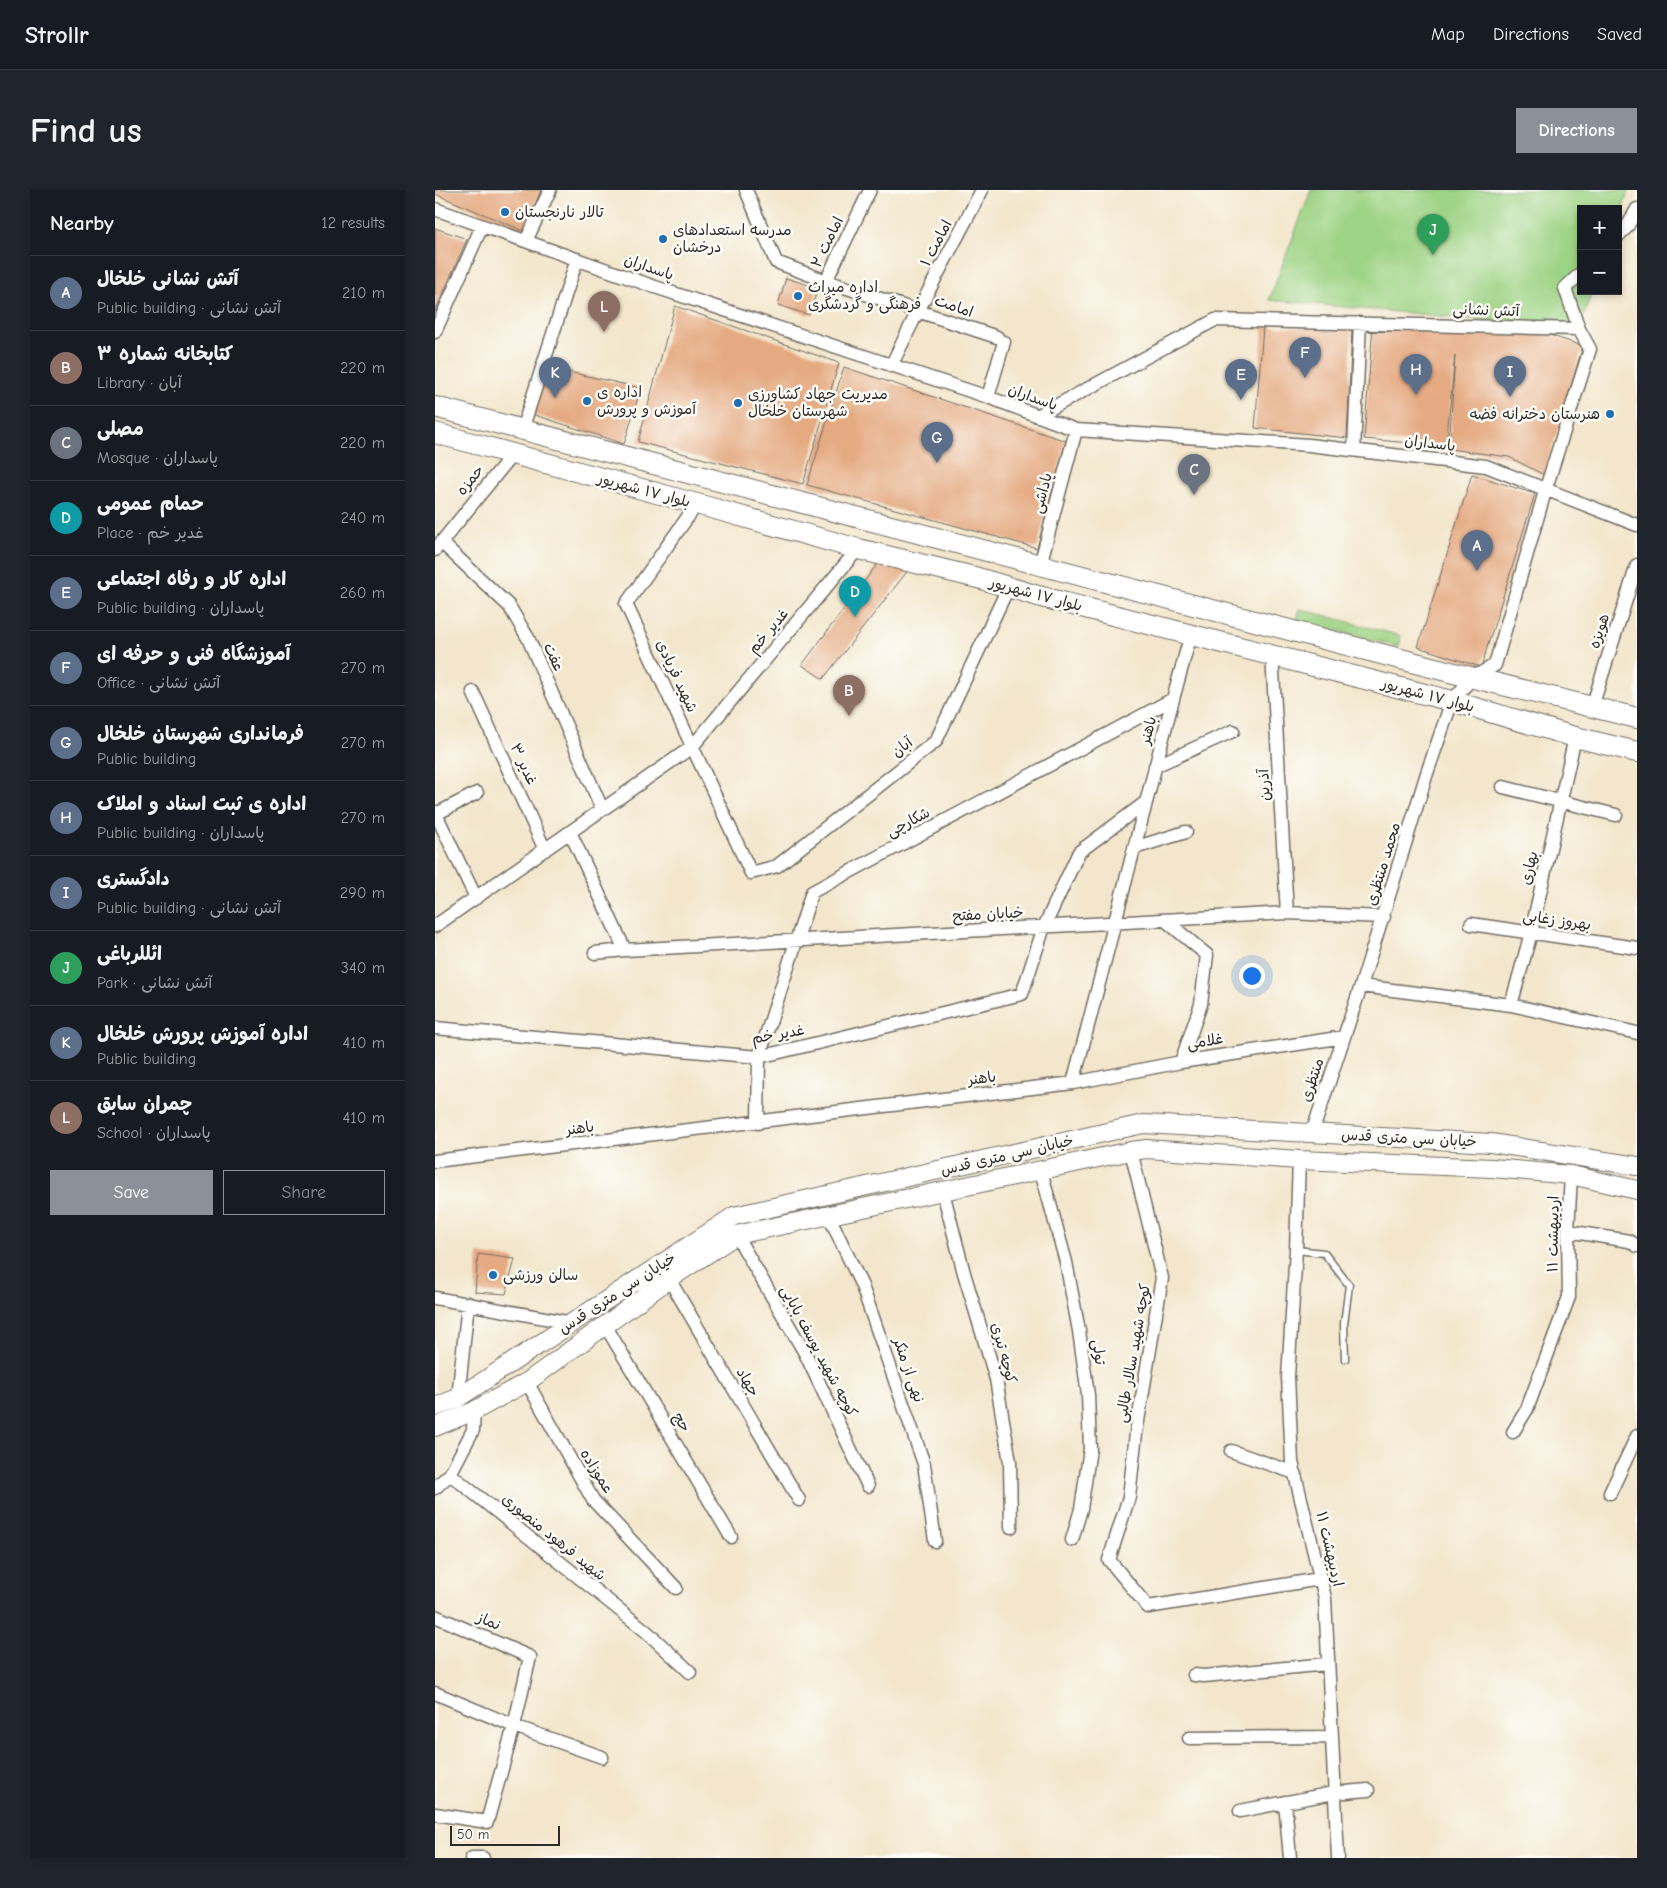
<!DOCTYPE html>
<meta charset="utf-8">
<style>
:root{--surface:#171b24;--page:#20242c;--text:#f1f3f6;--muted:#9ea1a6;--line:#363941;--accent:#8c9099}
body{margin:0;font-family:"Comic Neue","Playpen Sans Arabic",sans-serif;background:var(--page);color:var(--text)}
.controls{position:absolute;right:15px;top:15px;display:grid;overflow:hidden;border-radius:0px;box-shadow:0 2px 8px #0003}
.controls button{width:45px;height:45px;display:grid;place-items:center;padding:0;border:0;border-bottom:1px solid var(--line);background:var(--surface);color:var(--text);font:25px sans-serif}
.scale{position:absolute;left:15px;bottom:12px;width:110px;box-sizing:border-box;padding-left:5px;border:2px solid #2b2b2b;border-top:0;font-size:14px;line-height:18px;white-space:nowrap;color:#2b2b2b;-webkit-text-stroke:4px #fdfcf7;paint-order:stroke}
.you{position:absolute;left:816px;top:785px;width:18px;height:18px;margin:-12px;border:4px solid #fff;border-radius:50%;background:#1a73e8;box-shadow:0 0 0 8px #1a73e833}
.badge{display:grid;place-items:center;width:32px;height:32px;border-radius:50%;background:var(--accent);color:#fff;font-size:16px;font-weight:700}
.pin{position:absolute;translate:-50% -41px;filter:drop-shadow(0 1px 2px #0008)}
.pin::after{content:'';position:absolute;top:26px;width:18px;height:15px;background:inherit;clip-path:polygon(0 0,100% 0,50% 100%)}
.list{margin:0;padding:0;list-style:none}
h2{display:flex;justify-content:space-between;align-items:center;height:65px;margin:0;padding:0 20px;font-size:21px}
h2 small{font-size:16px;font-weight:400;color:var(--muted)}
.list li{display:grid;grid-template-columns:32px 1fr auto;gap:15px;align-items:center;box-sizing:border-box;height:75px;padding:0 20px;border-top:1px solid var(--line)}
.list b{display:block;font-size:19px;white-space:nowrap}
.list p{margin:0;font-size:16px;white-space:nowrap;color:var(--muted)}
.list em{font-size:16px;font-style:normal;color:var(--muted)}
.actions{display:flex;gap:10px;padding:15px 20px}
.actions a{flex:1;padding:11px 0;border:1px solid var(--accent);border-radius:0px;text-align:center;font-size:18px;color:var(--accent)}
.actions .main{background:var(--accent);color:#fff}
.map{position:relative;flex:none;width:1202px;height:1668px;overflow:hidden;border-radius:0px}
header{display:flex;align-items:center;gap:30px;box-sizing:border-box;height:70px;padding:0 25px;background:var(--surface);border-bottom:1px solid var(--line)}
header strong{font-size:24px}
nav{display:flex;gap:28px;margin-inline-start:auto;font-size:18px}
.intro{display:flex;align-items:center;justify-content:space-between;box-sizing:border-box;height:120px;padding:0 30px}
h1{margin:0;font-size:35px}
.button{padding:12px 22px;border-radius:0px;background:var(--accent);color:#fff;font-size:18px;font-weight:700}
main{display:flex;gap:30px;padding:0 30px}
aside{flex:1;background:var(--surface);border-radius:0px;box-shadow:0 2px 8px #0003}
.map>svg:first-child{display:block}
.green{fill:#9dd384;stroke:#647f58}
.building{fill:#e5aa82}
.lines{fill:none;stroke-linecap:round;stroke-linejoin:round}
.lane-casing{stroke:#716c63;stroke-width:9}
.street-casing{stroke:#716c63;stroke-width:15}
.secondary-casing{stroke:#716c63;stroke-width:20}
.primary-casing{stroke:#716c63;stroke-width:22}
.lane{stroke:#fff;stroke-width:6}
.street{stroke:#fff;stroke-width:12}
.secondary{stroke:#fff;stroke-width:18}
.primary{stroke:#fff;stroke-width:20}
.poi-dot{fill:#1f6fb2;stroke:#fdfcf7;stroke-width:2}
.labels{text-anchor:middle;stroke-width:5;stroke-linejoin:round;paint-order:stroke}
.poi-label{font-size:15px;fill:#2b2b2b;stroke:#fdfcf7;text-anchor:start}
.street-label{font-size:15px;fill:#2b2b2b;stroke:#fdfcf7}
</style>
<header>
<strong>Strollr</strong>
<nav><a>Map</a><a>Directions</a><a>Saved</a></nav>
</header>
<div class="intro"><h1>Find us</h1><a class="button">Directions</a></div>
<main>
<aside>
<h2>Nearby<small>12 results</small></h2>
<ul class="list">
<li><span class="badge" style="background:#5c6f8a">A</span><div><b>آتش نشانی خلخال</b><p>Public building · آتش نشانی</p></div><em>210 m</em></li>
<li><span class="badge" style="background:#8d6e63">B</span><div><b>کتابخانه شماره ۳</b><p>Library · آبان</p></div><em>220 m</em></li>
<li><span class="badge" style="background:#6b7280">C</span><div><b>مصلی</b><p>Mosque · پاسداران</p></div><em>220 m</em></li>
<li><span class="badge" style="background:#0f9aa8">D</span><div><b>حمام عمومی</b><p>Place · غدیر خم</p></div><em>240 m</em></li>
<li><span class="badge" style="background:#5c6f8a">E</span><div><b>اداره کار و رفاه اجتماعی</b><p>Public building · پاسداران</p></div><em>260 m</em></li>
<li><span class="badge" style="background:#5c6f8a">F</span><div><b>آموزشگاه فنی و حرفه ای</b><p>Office · آتش نشانی</p></div><em>270 m</em></li>
<li><span class="badge" style="background:#5c6f8a">G</span><div><b>فرمانداری شهرستان خلخال</b><p>Public building</p></div><em>270 m</em></li>
<li><span class="badge" style="background:#5c6f8a">H</span><div><b>اداره ی ثبت اسناد و املاک</b><p>Public building · پاسداران</p></div><em>270 m</em></li>
<li><span class="badge" style="background:#5c6f8a">I</span><div><b>دادگستری</b><p>Public building · آتش نشانی</p></div><em>290 m</em></li>
<li><span class="badge" style="background:#2e9e5b">J</span><div><b>ائللرباغی</b><p>Park · آتش نشانی</p></div><em>340 m</em></li>
<li><span class="badge" style="background:#5c6f8a">K</span><div><b>اداره آموزش پرورش خلخال</b><p>Public building</p></div><em>410 m</em></li>
<li><span class="badge" style="background:#8d6e63">L</span><div><b>چمران سابق</b><p>School · پاسداران</p></div><em>410 m</em></li>
</ul>
<div class="actions"><a class="main">Save</a><a>Share</a></div>
</aside>
<div class="map">
<svg width="1202" height="1668" viewBox="0 0 1202 1668">
<rect width="100%" height="100%" fill="#fdfcf7"/>
<filter id="ink" filterUnits="userSpaceOnUse"><feTurbulence type="fractalNoise" baseFrequency=".02" numOctaves="2"/><feDisplacementMap in="SourceGraphic" scale="10" xChannelSelector="R" yChannelSelector="G"/><feConvolveMatrix kernelMatrix="1 2 1 2 8 2 1 2 1" color-interpolation-filters="sRGB"/></filter>
<filter id="wash" filterUnits="userSpaceOnUse"><feTurbulence type="fractalNoise" baseFrequency=".0096" numOctaves="4" result="noise"/><feDisplacementMap in="SourceGraphic" scale="20" xChannelSelector="R" yChannelSelector="G"/><feGaussianBlur stdDeviation="1.12" result="paint"/><feColorMatrix in="noise" values="0 0 0 0 0 0 0 0 0 0 0 0 0 0 0 0 0 1.4 0 .05"/><feComposite in="paint" operator="in"/></filter>
<g filter="url(#wash)">
<rect width="100%" height="100%" fill="#f3e6cc"/>
<path class="green" d="M876 0H1194L1183 29V19H1146V101H1157L1144 139 834 110Z
M865 419 966 446 964 457 862 430Z"/>
<g id="blocks">
<path class="building" d="M0 0H106L89 41 0 4Z
M0 38 32 49 0 122Z
M351 88 383 98 374 125 343 115Z
M240 116 404 173 368 294 203 252Z
M938 136 1093 138 1148 156 1109 285 1074 267 1014 259 1020 165 1011 256 929 249Z
M828 137 917 138 912 248 820 238Z
M112 177 206 198 189 254 97 224Z
M409 177 631 251 602 358 372 295Z
M1037 284 1100 304 1046 477 983 457Z
M443 373 474 379 388 489 367 475Z
M43 1064 80 1069 71 1104 40 1102Z"/>
</g>
</g>
<g filter="url(#ink)">
<use href="#blocks" fill-opacity="0" stroke="#716c63" stroke-width="1"/>
<g class="lines">
<defs>
<path id="lane" d="M861 1060 889 1063 914 1095 909 1134 910 1169"/>
<path id="street" d="M311 0 341 72 391 91 562 147
M0 19 220 97 553 207 641 240 874 255 1051 276 1202 335
M1183 46 1192 37 1202 19
M91 51 115 0
M391 91 435 0
M0 142 47 36
M456 176 483 121 547 0
M553 207 569 152
M602 226 780 130 1144 139
M87 240 142 69
M919 260 925 133
M262 314 191 414 316 683 342 676 501 551 573 398
M6 352 74 416 93 448 167 619
M0 360 77 265
M605 375 641 240
M837 465 852 723
M38 502 110 660
M1157 517 1202 375
M720 576 798 541
M1068 597 1181 625
M0 622 41 708
M1 624 42 603
M135 642 190 760
M699 658 751 642
M730 730 772 765 766 814 746 872
M1036 734 1202 758
M0 736 257 557 423 359
M160 763 190 760 852 723 949 727
M926 796 1076 815 1202 843
M1076 815 1096 743 1140 547
M0 838 324 867 587 804 609 737 644 662 711 612
M638 893 738 509 756 444
M323 933 324 867 377 702 738 509
M877 943 926 796 992 583 1017 511 1037 488 1060 475 1111 298 1155 159 1144 139 1130 98 1146 83
M696 961 727 1088 701 1243 694 1307 674 1370 713 1417 885 1389
M864 970 861 1060 853 1187 857 1272 890 1408 903 1668
M0 971 638 893 746 872 909 847
M606 981 631 1072 644 1141 653 1205 655 1259 646 1319 637 1350
M508 1002 529 1083 561 1189 575 1272 576 1337
M394 1026 427 1096 489 1274 500 1351
M1133 1041 1194 1051 1202 1056
M301 1045 370 1163 433 1296
M234 1089 364 1310
M0 1108 137 1133
M170 1135 296 1347
M92 1192 158 1310 241 1398
M23 1208 33 1113
M39 1221 38 1240 15 1284 212 1442 255 1482
M1078 1242 1092 1219 1134 1107 1133 1041 1136 985
M796 1261 860 1283
M0 1298 15 1284
M1175 1303 1202 1246
M0 1426 95 1467 79 1536 52 1632 0 1624
M759 1485 769 1486 892 1474
M0 1503 79 1536 167 1567
M754 1548 895 1547
M850 1612 855 1668
M805 1621 899 1603 933 1600
M37 1668H48"/>
<path id="secondary" d="M0 1217 23 1208 299 1026 708 934 1056 953 1202 976
M0 1237 39 1221 92 1192 234 1089 301 1045 696 961 712 959 864 970 1057 978 1136 985 1202 1000"/>
<path id="primary" d="M0 217 1019 483 1202 528
M0 243 262 314 423 359 543 388 603 406 1017 511 1140 547 1202 562"/>
</defs>
<use href="#lane" class="lane-casing"/>
<use href="#street" class="street-casing"/>
<use href="#secondary" class="secondary-casing"/>
<use href="#primary" class="primary-casing"/>
<use href="#lane" class="lane"/>
<use href="#street" class="street"/>
<use href="#secondary" class="secondary"/>
<use href="#primary" class="primary"/>
</g>
</g>
<g class="poi-dot">
<circle cx="70" cy="22" r="5"/>
<circle cx="228" cy="49" r="5"/>
<circle cx="363" cy="106" r="5"/>
<circle cx="152" cy="211" r="5"/>
<circle cx="303" cy="213" r="5"/>
<circle cx="1175" cy="224" r="5"/>
<circle cx="58" cy="1085" r="5"/>
</g>
<g class="labels">
<g class="poi-label">
<text x="80" y="27">تالار نارنجستان</text>
<text x="238" y="45">مدرسه استعدادهای<tspan x="238" dy="17">درخشان</tspan></text>
<text x="373" y="102">اداره میراث<tspan x="373" dy="17">فرهنگی و گردشگری</tspan></text>
<text x="162" y="207">اداره ی<tspan x="162" dy="17">آموزش و پرورش</tspan></text>
<text x="313" y="209">مدیریت جهاد کشاورزی<tspan x="313" dy="17">شهرستان خلخال</tspan></text>
<text x="1165" y="229" text-anchor="end">هنرستان دخترانه فضه</text>
<text x="68" y="1090">سالن ورزشی</text>
</g>
<g class="street-label">
<text transform="translate(392 52) rotate(-64)" y="5">امامت ۲</text>
<text transform="translate(501 53) rotate(-62)" y="5">امامت ۱</text>
<text transform="translate(214 77) rotate(19)" y="5">پاسداران</text>
<text transform="translate(519 116) rotate(19)" y="5">امامت</text>
<text transform="translate(1051 120) rotate(2)" y="5">آتش نشانی</text>
<text transform="translate(598 207) rotate(20)" y="5">پاسداران</text>
<text transform="translate(995 253) rotate(7)" y="5">پاسداران</text>
<text transform="translate(35 290) rotate(-51)" y="5">حمزه</text>
<text transform="translate(209 300) rotate(15)" y="5">بلوار ١٧ شهریور</text>
<text transform="translate(607 303) rotate(-75)" y="5">پاداشی</text>
<text transform="translate(601 404) rotate(15)" y="5">بلوار ١٧ شهریور</text>
<text transform="translate(333 441) rotate(-50)" y="5">غدیر خم</text>
<text transform="translate(1164 441) rotate(-72)" y="5">هویزه</text>
<text transform="translate(119 467) rotate(66)" y="5">عفت</text>
<text transform="translate(242 486) rotate(65)" y="5">شهید فریادی</text>
<text transform="translate(993 505) rotate(15)" y="5">بلوار ١٧ شهریور</text>
<text transform="translate(713 540) rotate(-75)" y="5">باهنر</text>
<text transform="translate(467 557) rotate(-38)" y="5">آبان</text>
<text transform="translate(89 574) rotate(65)" y="5">غدیر ۳</text>
<text transform="translate(829 595) rotate(-93)" y="5">آذرین</text>
<text transform="translate(473 632) rotate(-28)" y="5">شکارچی</text>
<text transform="translate(948 674) rotate(-73)" y="5">محمد منتظری</text>
<text transform="translate(1094 678) rotate(-77)" y="5">بهاری</text>
<text transform="translate(553 724) rotate(-3)" y="5">خیابان مفتح</text>
<text transform="translate(1122 730) rotate(8)" y="5">بهروز زغابی</text>
<text transform="translate(343 844) rotate(-10)" y="5">غدیر خم</text>
<text transform="translate(770 851) rotate(-9)" y="5">غلامی</text>
<text transform="translate(547 888) rotate(-7)" y="5">باهنر</text>
<text transform="translate(877 890) rotate(-72)" y="5">منتظری</text>
<text transform="translate(145 938) rotate(-7)" y="5">باهنر</text>
<text transform="translate(974 948) rotate(3)" y="5">خیابان سی متری قدس</text>
<text transform="translate(572 965) rotate(-13)" y="5">خیابان سی متری قدس</text>
<text transform="translate(1118 1044) rotate(-89)" y="5">۱۱ اردیبهشت</text>
<text transform="translate(182 1103) rotate(-33)" y="5">خیابان سی متری قدس</text>
<text transform="translate(384 1161) rotate(62)" y="5">کوچه شهید یوسف بابایی</text>
<text transform="translate(664 1162) rotate(83)" y="5">تولی</text>
<text transform="translate(569 1163) rotate(75)" y="5">کوچه تبری</text>
<text transform="translate(698 1163) rotate(-80)" y="5">کوچه شهید سالار طالبی</text>
<text transform="translate(474 1180) rotate(71)" y="5">نهی از منکر</text>
<text transform="translate(313 1192) rotate(60)" y="5">جهاد</text>
<text transform="translate(247 1232) rotate(59)" y="5">حج</text>
<text transform="translate(162 1281) rotate(58)" y="5">عموزاده</text>
<text transform="translate(119 1347) rotate(39)" y="5">شهید فرهود منصوری</text>
<text transform="translate(895 1359) rotate(77)" y="5">۱۱ اردیبهشت</text>
<text transform="translate(54 1431) rotate(23)" y="5">نماز</text>
</g>
</g>
</svg>
<div class="controls">
<button>+</button>
<button>−</button>
</div>
<div class="scale">50 m</div>
<div class="you"></div>
<div class="pin badge" style="left:1042px;top:381px;background:#5c6f8a">A</div>
<div class="pin badge" style="left:414px;top:526px;background:#8d6e63">B</div>
<div class="pin badge" style="left:759px;top:305px;background:#6b7280">C</div>
<div class="pin badge" style="left:420px;top:427px;background:#0f9aa8">D</div>
<div class="pin badge" style="left:806px;top:210px;background:#5c6f8a">E</div>
<div class="pin badge" style="left:870px;top:188px;background:#5c6f8a">F</div>
<div class="pin badge" style="left:502px;top:273px;background:#5c6f8a">G</div>
<div class="pin badge" style="left:981px;top:205px;background:#5c6f8a">H</div>
<div class="pin badge" style="left:1075px;top:207px;background:#5c6f8a">I</div>
<div class="pin badge" style="left:998px;top:65px;background:#2e9e5b">J</div>
<div class="pin badge" style="left:120px;top:208px;background:#5c6f8a">K</div>
<div class="pin badge" style="left:169px;top:142px;background:#8d6e63">L</div>
</div>
</main>
